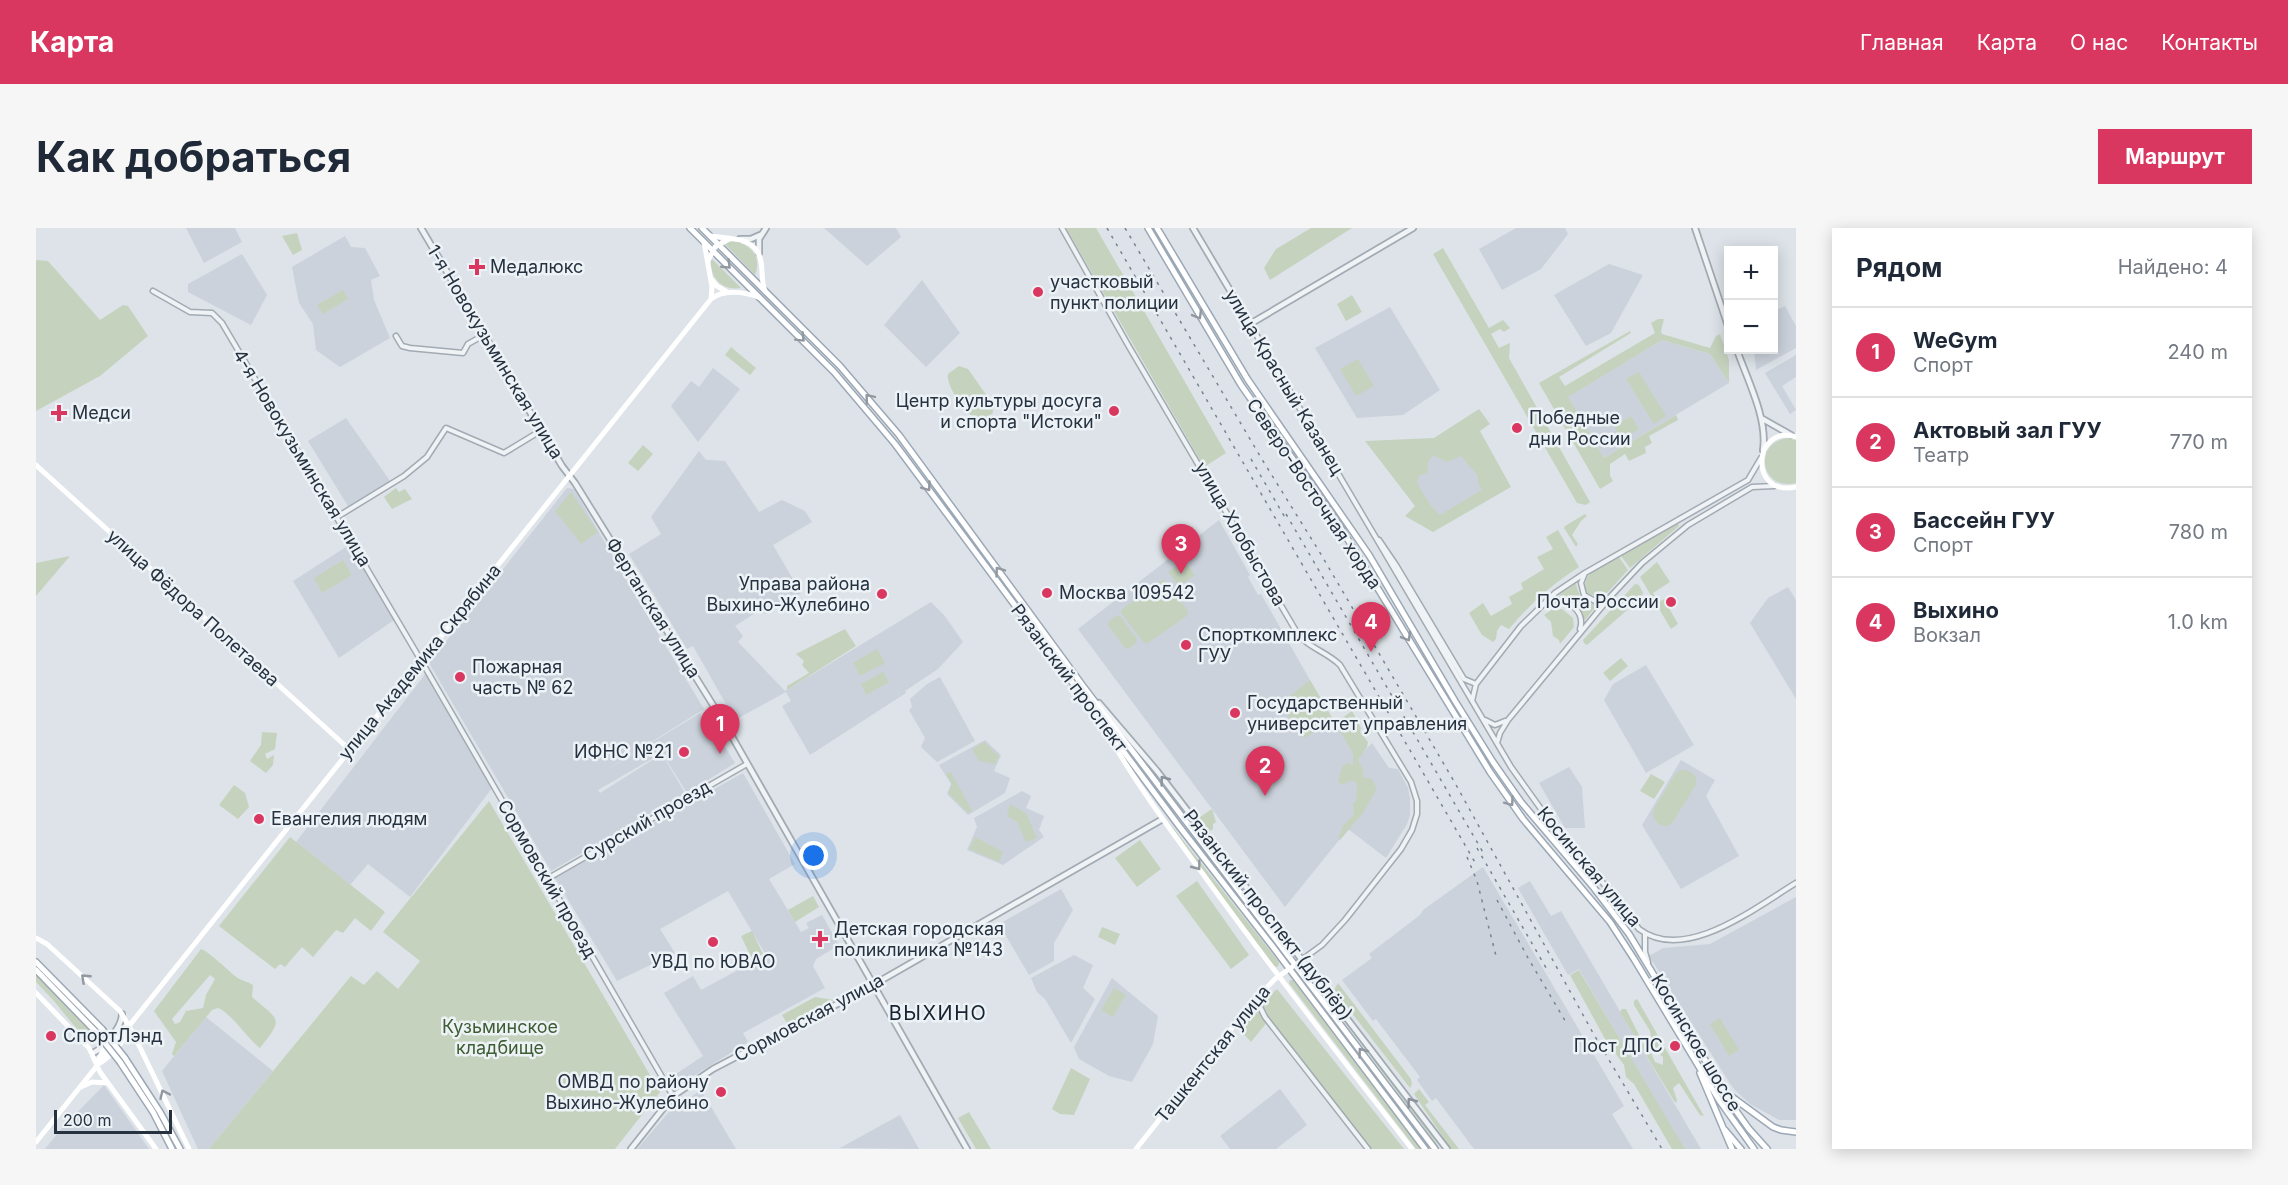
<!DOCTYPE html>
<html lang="ru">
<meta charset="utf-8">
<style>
:root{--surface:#fff;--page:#f6f6f7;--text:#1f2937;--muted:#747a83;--line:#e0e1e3;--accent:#d93760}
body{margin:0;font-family:Inter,sans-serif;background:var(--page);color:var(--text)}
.controls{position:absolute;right:18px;top:18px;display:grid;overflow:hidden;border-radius:0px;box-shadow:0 3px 15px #0003}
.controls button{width:54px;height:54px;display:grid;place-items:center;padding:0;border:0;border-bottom:2px solid var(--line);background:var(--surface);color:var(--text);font:30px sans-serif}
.scale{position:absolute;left:18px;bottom:15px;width:118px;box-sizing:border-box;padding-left:6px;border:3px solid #263240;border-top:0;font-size:16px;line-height:21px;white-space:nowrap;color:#263240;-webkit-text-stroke:4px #edf2f6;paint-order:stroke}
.you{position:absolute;left:778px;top:628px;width:21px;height:21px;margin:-15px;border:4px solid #fff;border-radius:50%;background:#1a73e8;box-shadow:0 0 0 9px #1a73e833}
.badge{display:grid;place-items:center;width:39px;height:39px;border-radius:50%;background:var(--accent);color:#fff;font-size:20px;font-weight:700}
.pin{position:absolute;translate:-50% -50px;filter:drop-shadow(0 2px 3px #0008)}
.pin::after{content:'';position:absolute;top:32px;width:21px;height:18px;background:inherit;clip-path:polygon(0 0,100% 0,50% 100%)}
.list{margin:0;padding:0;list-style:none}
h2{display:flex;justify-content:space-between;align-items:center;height:78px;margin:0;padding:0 24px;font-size:26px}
h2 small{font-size:20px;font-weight:400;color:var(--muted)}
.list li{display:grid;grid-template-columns:39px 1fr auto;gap:18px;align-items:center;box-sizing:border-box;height:90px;padding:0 24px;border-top:2px solid var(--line)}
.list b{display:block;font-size:22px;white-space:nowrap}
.list p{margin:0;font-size:20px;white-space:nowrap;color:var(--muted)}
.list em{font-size:20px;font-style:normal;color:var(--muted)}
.map{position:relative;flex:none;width:1760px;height:921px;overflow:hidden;border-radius:0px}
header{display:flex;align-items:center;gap:36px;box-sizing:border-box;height:84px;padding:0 30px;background:var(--accent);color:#fff}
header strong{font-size:28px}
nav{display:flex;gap:33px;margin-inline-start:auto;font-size:21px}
.intro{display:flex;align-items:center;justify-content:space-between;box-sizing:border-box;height:144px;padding:0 36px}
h1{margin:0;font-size:42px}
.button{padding:15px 27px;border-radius:0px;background:var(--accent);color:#fff;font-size:21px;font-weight:700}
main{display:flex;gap:36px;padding:0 36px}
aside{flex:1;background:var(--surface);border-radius:0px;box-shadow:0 3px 15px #0003}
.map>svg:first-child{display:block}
.built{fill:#cbd2db}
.green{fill:#c5d3be;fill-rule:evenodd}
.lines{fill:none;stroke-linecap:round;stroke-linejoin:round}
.minor-casing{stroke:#a2aab2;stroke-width:7}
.tertiary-casing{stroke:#a2aab2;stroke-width:8}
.primary-casing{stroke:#9ca8b5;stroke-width:8}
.minor{stroke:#f0f3f6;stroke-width:4}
.tertiary{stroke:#f0f3f6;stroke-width:4.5}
.secondary{stroke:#fff;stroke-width:5}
.primary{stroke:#fff;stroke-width:5}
.rail{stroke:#768493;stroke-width:1.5;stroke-dasharray:3 6;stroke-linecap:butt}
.primary-bridge-casing{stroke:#9ca8b5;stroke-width:8;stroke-linecap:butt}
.primary-bridge{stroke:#fff;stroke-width:5}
.oneway{stroke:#9298a0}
.oneway2{stroke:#8b929b}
.poi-dot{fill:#d93760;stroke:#edf2f6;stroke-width:2}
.labels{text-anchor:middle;stroke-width:5;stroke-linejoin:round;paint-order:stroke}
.poi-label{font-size:18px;fill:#263240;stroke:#edf2f6;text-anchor:start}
.street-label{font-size:18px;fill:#263240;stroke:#edf2f6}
.park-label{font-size:18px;fill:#3e5d32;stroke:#edf2f6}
.neighbourhood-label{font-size:20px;letter-spacing:1.5px;fill:#182331;stroke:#edf2f6}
</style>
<header>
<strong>Карта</strong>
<nav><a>Главная</a><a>Карта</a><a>О нас</a><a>Контакты</a></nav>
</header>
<div class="intro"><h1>Как добраться</h1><a class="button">Маршрут</a></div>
<main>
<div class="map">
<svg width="1760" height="921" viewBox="0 0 1760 921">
<rect width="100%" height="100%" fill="#dde3e8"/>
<path class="built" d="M150 0H199L206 14 168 35Z
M788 0H860L865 9 831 38Z
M1480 0H1529L1532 6 1505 41 1466 62 1443 21Z
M309 8 315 19 329 20 344 48 335 52 338 72 354 110 304 139 280 122 277 96 263 75 256 39Z
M206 26 231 67 215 97 152 64V56Z
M1573 36 1607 47 1575 105 1550 118 1518 67Z
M886 52 924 105 890 139 848 97Z
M1749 78 1760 98V120L1720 142 1718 122H1738V83Z
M1354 79 1404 162 1367 187 1321 190 1279 120Z
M1626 112 1674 126 1693 155 1568 230 1531 169Z
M1760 127V149L1746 158 1760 182 1754 186 1729 145Z
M677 140 704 161 662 214 635 178 655 153 663 159Z
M310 190 354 253 312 278 272 213Z
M1422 211 1456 264 1404 297 1370 243Z
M663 223 670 232 689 233 723 284 746 272 769 283 776 294 737 317 765 365 730 386 721 384 699 398 707 408 702 414 749 463 895 374 908 387 927 414 902 441 869 463 870 465 774 527 746 478 755 473 750 464 699 492 657 418 651 421 593 326 625 306 615 289Z
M531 260 538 261 609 384 668 481 558 550 664 485 671 498 675 497 699 535 651 565 626 525 562 562 564 565 626 526 649 565 515 643 393 435Z
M1183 292 1214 347 1212 349 1222 367 1225 366 1295 489 1322 529 1336 515 1353 540 1362 541 1372 560 1374 570V587L1371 596 1350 630 1312 601 1249 679 1042 401Z
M313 317 358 392 303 430 257 353Z
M1752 359 1760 372V471L1714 395 1732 370Z
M1610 437 1658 517 1610 545 1568 472 1577 456Z
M390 445 456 560 374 669 332 636 314 657 260 614Z
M904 449 939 513 901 534 885 519 889 510 873 482 876 479 874 471 891 456Z
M949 512 965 527 958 543 974 550 969 565 932 587 911 566 915 556 903 537Z
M1645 532 1679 552 1670 568 1703 628 1645 661 1606 597Z
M1533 539 1546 559 1549 600H1529L1503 555Z
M707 545 759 636 733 651 765 704 773 700 770 695 786 687 803 717 780 731 777 738 789 760 707 805 712 814 640 859 634 850 667 828 628 765 657 748 665 762 730 727 692 663 624 701 639 725 581 753 519 650Z
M986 563 995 568 990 580 1008 588 1003 602 1008 609 967 637 931 622 941 599 938 590Z
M1447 639 1588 878 1576 886 1597 921H1438L1400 870 1396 873 1381 852 1384 849 1340 791 1337 793 1306 752 1336 730 1333 726 1384 687 1387 682Z
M1494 653 1515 688 1525 683 1665 921H1648L1543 741 1532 747 1482 660Z
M1025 661 1037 682 1018 715V733L993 747 963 696Z
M1760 669V892H1743L1714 876 1697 860 1613 728 1627 720 1674 716Z
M1038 727 1057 737 1047 760 1059 771 1035 815 1009 771 1001 764 995 750Z
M1076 750 1122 788 1117 816 1096 854 1073 848 1043 831 1038 819Z
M170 789 237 843 173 921H162L126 843Z
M68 857 113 921H9L26 900Z
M1244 861 1271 897 1240 921H1194L1184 908Z
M665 862 700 921H601L633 884Z
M864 887 883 921 804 920Z"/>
<path class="green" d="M1030 0H1060L1190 225 1168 239Z
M1275 0H1316L1234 52 1228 40 1240 21Z
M261 5 266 22 257 27 246 8Z
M698 13C715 17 726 28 719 47L688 15Z
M1407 20 1453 100 1467 92 1474 100 1468 104 1464 101 1455 106 1463 120 1474 115 1473 130 1554 274 1550 277 1541 275 1397 26Z
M675 30 705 60C686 63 673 50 675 30Z
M0 32 12 33 64 92 87 77 92 78 112 108 64 148 0 183Z
M307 62 312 71 287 86 281 77Z
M1316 67 1326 84 1310 93 1301 76Z
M1622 91H1628L1625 103 1626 106 1674 120 1680 108 1684 106 1693 132V155L1674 126 1626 112 1532 169 1568 230 1640 187 1642 192 1613 208 1616 215 1609 219 1610 225 1593 233 1589 226 1574 236V248L1577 253 1564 261 1503 155 1594 103 1595 105 1523 149 1529 158 1619 105 1615 95Z
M695 119 720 140 714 147 689 127Z
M1322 131 1338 158 1320 168 1304 141Z
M923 138 932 141 956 175 957 185 946 193C933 192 909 158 912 146Z
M1603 144 1630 188 1618 196 1590 151Z
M1443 181 1454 196 1444 203 1475 259 1397 304 1369 288 1379 278 1329 213 1398 210ZM1397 227 1411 234 1425 228 1442 248V255L1446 262 1404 287 1395 278 1381 255 1383 248 1392 244V234Z
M1595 188 1603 201 1585 211 1578 198Z
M1751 210 1760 212V255C1726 264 1715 216 1751 210Z
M607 217 617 226 602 243 592 235Z
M360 260 363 264 369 261 376 271 356 281 348 269Z
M535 264 562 304 545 316 519 283Z
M1549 286 1551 288 1545 293 1536 307 1542 316 1540 319 1528 300 1529 298Z
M1642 295 1643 298 1594 340 1585 328Z
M1522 302 1543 339C1515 357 1494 376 1473 401L1465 397 1461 403 1460 411 1457 414 1446 407 1433 385 1447 375 1455 388 1476 376 1473 369 1487 361 1485 355 1508 341 1501 329 1517 321 1510 309Z
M34 328 0 368V335Z
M1583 329 1592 342 1572 364 1563 369 1551 365C1542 345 1569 336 1583 329Z
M307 332 316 347 286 365 278 350Z
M1148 333 1159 347 1143 358 1132 344Z
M1621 334 1634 354 1617 365 1623 374 1628 371 1642 396 1635 401 1604 349Z
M1126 352 1129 353 1152 383V387L1112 415H1108L1085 385 1086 381Z
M1540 355C1542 368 1549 377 1562 376L1549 392 1539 375 1523 367Z
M1599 356 1603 357 1607 365 1605 370 1551 417 1548 415 1547 412Z
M1518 380 1526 381 1537 390 1538 399 1524 416 1523 412 1517 408 1515 394 1508 387Z
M1080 388H1084L1101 411 1100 415 1092 421 1089 420 1072 397 1073 393Z
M809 401 820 418 751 462V458L773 445 766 437 768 433 760 426Z
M841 421 849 435 824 448 817 435Z
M1585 430 1592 438 1574 453 1567 445Z
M847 444 853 454 830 467 825 456Z
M1274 452 1297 491 1269 510 1244 476Z
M1316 483 1325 500 1324 504 1332 514 1331 519 1322 532 1328 543 1326 548 1329 550H1335L1341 561 1327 585 1304 612 1302 610 1307 598 1318 586 1317 575 1320 573 1321 559 1319 553H1314L1307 557 1302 554 1306 539 1312 535 1317 537V525L1299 495Z
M226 504 241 505 239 521 229 526 231 531 238 527 237 537 230 545 214 533 225 517Z
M948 514 963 528 959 536 943 533 936 521Z
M1645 542C1655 541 1662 547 1660 557L1636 595 1632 598 1623 597 1617 589 1618 581 1639 546Z
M915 544 936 583 932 585 912 565 916 556 910 546Z
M1615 546 1629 554 1618 571 1604 563Z
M198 557 209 565 213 579 202 591 183 577Z
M453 573 624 864 579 921H173L315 748 328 757 341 743 362 761 384 733 347 704Z
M974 576 990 585 1001 610 990 614 981 594 971 588Z
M1120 578 1243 734 1242 739 1237 738Z
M1176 581 1180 594 1177 596V601L1171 605 1161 591Z
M254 609 349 684 335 703 319 690 307 705 300 702 277 729 266 719 249 739 244 736 239 741 183 698Z
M939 609 967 624 963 634 933 621Z
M1104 612 1125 641 1101 659 1079 630Z
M1161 653 1213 727 1195 741 1140 668Z
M777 668 783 679 759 694 752 682Z
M1066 699 1084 706 1079 717 1062 709Z
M716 703 727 726 716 731 705 708Z
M165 721C172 723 193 743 199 748 205 753 211 753 217 757L216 769C244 793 248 790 224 820 211 810 195 785 182 780L176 782 138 828 136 826 140 814 118 783ZM174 747 179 751 170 767 167 780 150 783 144 794 139 796 136 791Z
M1543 742 1649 921H1636L1598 856 1590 849 1588 837 1569 811 1534 747Z
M1273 743 1389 895 1404 921 1271 744Z
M0 745 43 789 58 809 52 815 18 773 0 754Z
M1254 752H1257L1385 921H1380L1253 755Z
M1302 755 1375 851 1376 856 1374 860 1298 762Z
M1078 760 1090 767 1077 789 1065 782Z
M1241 761 1368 921H1333L1232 793 1215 814 1204 802 1223 777Z
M779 769 798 772 752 797 746 787Z
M1601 771 1668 888 1664 887 1643 855 1637 860 1641 872 1640 875 1638 873 1584 784 1586 781H1590L1610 821 1614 822 1619 834 1627 837V829L1617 820 1614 803 1598 777V773Z
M1684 790 1703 822 1693 828 1674 796Z
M1035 840 1054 851 1038 887 1024 886 1016 881Z
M1383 861 1393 874 1389 877 1423 921H1415L1378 866Z
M933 884 955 921H940L922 890Z"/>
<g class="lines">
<defs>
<path id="minor" d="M1026 0 1092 117 1260 403C1271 420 1290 423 1304 437L1375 554 1381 573V586L1376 602 1365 621 1309 692 1286 717 1260 736
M117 63 154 84 176 85 186 95 390 441 637 868
M1214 96 1475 539 1515 595 1567 655 1603 701C1649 736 1720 679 1760 655
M360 108 366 118 374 120 427 125 432 116 448 107
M301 289 368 248 391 229 410 200 468 225 501 205
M1343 312 1360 337 1428 451 1440 456
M1549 345 1545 355 1548 367 1559 373 1569 372
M1513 373C1530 368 1550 383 1544 401
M1436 473 1440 456 1485 398 1519 365 1549 345 1712 252 1725 230
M1449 492 1459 497 1469 493
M1461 515 1464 505 1472 492 1574 369 1606 335 1652 297 1716 259 1738 258
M511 651 711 536
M1609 706V724L1612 734
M1220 771 1229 789 1332 921"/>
<path id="tertiary" d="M385 0 526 238 539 255 690 498 931 921
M1157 0 1214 96 1377 0
M1659 0 1692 98
M704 11H715L724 7
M723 25V11L730 0
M1701 122C1711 151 1732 191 1727 222
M1725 190 1755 207
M1063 475 1121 543 1411 921
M57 825C68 820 86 799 86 786
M595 921 637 868 677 841 830 761 1125 592"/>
<path id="primary" d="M654 0 798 144 859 216 1143 598 1237 719 1389 921
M666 0 804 138 863 207 1047 458 1399 921
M1112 0 1205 157 1303 297 1454 544 1487 591 1574 694 1598 731 1683 872 1718 921
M1121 0 1212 152 1333 327 1419 473 1457 534 1485 574 1558 660 1593 706 1698 880 1713 901 1731 921
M0 734 66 801
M0 742 61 805
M89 830 124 884 144 921
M84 834 117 884 136 921
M1664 845 1696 921
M1692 866 1737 899 1745 902 1760 904
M1689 902 1705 921"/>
</defs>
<use href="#minor" class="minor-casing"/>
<use href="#tertiary" class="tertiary-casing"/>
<use href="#primary" class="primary-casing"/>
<use href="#minor" class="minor"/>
<use href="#tertiary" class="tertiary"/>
<path class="secondary" d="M674 8C694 11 721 8 725 34 727 44 725 53 729 63
M668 14 676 59 675 71
M672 33 679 19 693 11
M675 51 681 58 691 64
M1760 209C1718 195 1711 269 1760 259
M0 237 314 522
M1072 507C1103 560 1136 604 1172 653 1238 744 1307 832 1376 921
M0 710 11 716 84 783 97 805 153 921
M0 765 53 820 64 844 120 921
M62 833C67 820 78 806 90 799
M64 835C76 828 88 814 92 801
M45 859 56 854 72 855
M0 914 675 71C688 61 708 64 722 69
M1100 921 1215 776 1239 751 1256 739"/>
<use href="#primary" class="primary"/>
<path class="rail" d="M1071 0 1440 636
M1089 0 1227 233 1283 323 1419 555 1557 805 1626 921
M1215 231 1251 293
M1250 286 1448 626
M1441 620 1513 745
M1431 629 1441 653 1460 728
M1461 672 1492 730 1531 796"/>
<defs>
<path id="primary-bridge" d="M66 801 89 830
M61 805 84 834"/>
</defs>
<use href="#primary-bridge" class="primary-bridge-casing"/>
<use href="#primary-bridge" class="primary-bridge"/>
</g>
<defs><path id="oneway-chevron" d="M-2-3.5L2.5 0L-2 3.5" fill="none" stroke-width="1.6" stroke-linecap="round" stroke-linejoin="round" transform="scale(1.5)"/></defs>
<g class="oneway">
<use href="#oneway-chevron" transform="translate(691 37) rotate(44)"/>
<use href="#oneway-chevron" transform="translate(1162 87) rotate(60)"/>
<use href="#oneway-chevron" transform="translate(765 110) rotate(45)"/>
<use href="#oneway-chevron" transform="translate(833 170) rotate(-130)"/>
<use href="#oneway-chevron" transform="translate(891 259) rotate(54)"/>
<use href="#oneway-chevron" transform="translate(963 343) rotate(-126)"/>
<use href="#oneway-chevron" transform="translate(1371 409) rotate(60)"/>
<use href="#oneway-chevron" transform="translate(1474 574) rotate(54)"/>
<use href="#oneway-chevron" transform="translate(1161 638) rotate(53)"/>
<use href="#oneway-chevron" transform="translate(49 750) rotate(-137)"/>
<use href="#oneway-chevron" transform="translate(1326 824) rotate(-127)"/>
<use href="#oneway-chevron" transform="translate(128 866) rotate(-115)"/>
</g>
<g class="oneway2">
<use href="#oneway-chevron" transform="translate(1128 552) rotate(-127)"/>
<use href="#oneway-chevron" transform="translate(1375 874) rotate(-127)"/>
</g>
<g class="poi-dot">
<path d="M438 30h6v6h6v6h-6v6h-6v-6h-6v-6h6z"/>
<circle cx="1002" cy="64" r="6"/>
<circle cx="1078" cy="183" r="6"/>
<path d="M20 176h6v6h6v6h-6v6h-6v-6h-6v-6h6z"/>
<circle cx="1481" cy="200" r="6"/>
<circle cx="1011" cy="365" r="6"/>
<circle cx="846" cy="366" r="6"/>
<circle cx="1635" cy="374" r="6"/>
<circle cx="1150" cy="417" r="6"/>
<circle cx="424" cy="449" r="6"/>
<circle cx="1199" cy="485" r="6"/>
<circle cx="648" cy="524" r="6"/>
<circle cx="223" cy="591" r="6"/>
<path d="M781 702h6v6h6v6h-6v6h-6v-6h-6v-6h6z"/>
<circle cx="677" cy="714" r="6"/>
<circle cx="15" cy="808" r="6"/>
<circle cx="1639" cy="818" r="6"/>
<circle cx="685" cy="864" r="6"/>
</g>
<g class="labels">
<g class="poi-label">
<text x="454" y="45">Медалюкс</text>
<text x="1014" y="60">участковый<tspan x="1014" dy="21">пункт полиции</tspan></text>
<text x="1066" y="179" text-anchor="end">Центр культуры досуга<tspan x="1066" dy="21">и спорта "Истоки"</tspan></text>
<text x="36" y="191">Медси</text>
<text x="1493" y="196">Победные<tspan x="1493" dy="21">дни России</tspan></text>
<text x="834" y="362" text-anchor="end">Управа района<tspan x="834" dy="21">Выхино-Жулебино</tspan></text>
<text x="1023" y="371">Москва 109542</text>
<text x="1623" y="380" text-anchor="end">Почта России</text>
<text x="1162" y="413">Спорткомплекс<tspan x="1162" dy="21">ГУУ</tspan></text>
<text x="436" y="445">Пожарная<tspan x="436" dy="21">часть № 62</tspan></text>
<text x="1211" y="481">Государственный<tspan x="1211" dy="21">университет управления</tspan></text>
<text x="636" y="530" text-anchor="end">ИФНС №21</text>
<text x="235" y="597">Евангелия людям</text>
<text x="798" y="707">Детская городская<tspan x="798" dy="21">поликлиника №143</tspan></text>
<text x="677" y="740" text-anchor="middle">УВД по ЮВАО</text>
<text x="27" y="814">СпортЛэнд</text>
<text x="1627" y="824" text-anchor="end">Пост ДПС</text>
<text x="673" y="860" text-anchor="end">ОМВД по району<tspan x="673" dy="21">Выхино-Жулебино</tspan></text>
</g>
<g class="street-label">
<text transform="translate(459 124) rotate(59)" y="6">1-я Новокузьминская улица</text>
<text transform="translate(1248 154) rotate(59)" y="6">улица Красный Казанец</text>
<text transform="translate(266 230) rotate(59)" y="6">4-я Новокузьминская улица</text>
<text transform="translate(1278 266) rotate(56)" y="6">Северо-Восточная хорда</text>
<text transform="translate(1204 306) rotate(60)" y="6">улица Хлобыстова</text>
<text transform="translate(157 380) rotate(42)" y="6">улица Фёдора Полетаева</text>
<text transform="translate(617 380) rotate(58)" y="6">Ферганская улица</text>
<text transform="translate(384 434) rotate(-51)" y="6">улица Академика Скрябина</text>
<text transform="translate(1033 450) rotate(53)" y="6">Рязанский проспект</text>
<text transform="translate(611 593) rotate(-30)" y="6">Сурский проезд</text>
<text transform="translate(1553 639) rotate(50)" y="6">Косинская улица</text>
<text transform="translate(511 651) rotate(60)" y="6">Сормовский проезд</text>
<text transform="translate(1232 687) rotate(52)" y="6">Рязанский проспект (дублёр)</text>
<text transform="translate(773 790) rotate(-28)" y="6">Сормовская улица</text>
<text transform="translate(1660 815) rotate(59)" y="6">Косинское шоссе</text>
<text transform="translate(1177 826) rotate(-51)" y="6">Ташкентская улица</text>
</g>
<g class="park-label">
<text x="464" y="805">Кузьминское<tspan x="464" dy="21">кладбище</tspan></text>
</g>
<g class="neighbourhood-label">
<text x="902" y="792">ВЫХИНО</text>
</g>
</g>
</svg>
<div class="controls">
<button>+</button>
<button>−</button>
</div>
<div class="scale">200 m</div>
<div class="you"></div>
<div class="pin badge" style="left:684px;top:526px">1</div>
<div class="pin badge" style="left:1229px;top:568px">2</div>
<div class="pin badge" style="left:1145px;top:346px">3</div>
<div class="pin badge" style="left:1335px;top:424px">4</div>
</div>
<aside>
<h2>Рядом<small>Найдено: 4</small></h2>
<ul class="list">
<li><span class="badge">1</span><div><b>WeGym</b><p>Спорт</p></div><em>240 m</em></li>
<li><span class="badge">2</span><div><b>Актовый зал ГУУ</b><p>Театр</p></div><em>770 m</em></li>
<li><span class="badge">3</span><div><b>Бассейн ГУУ</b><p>Спорт</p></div><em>780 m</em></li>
<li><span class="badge">4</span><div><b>Выхино</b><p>Вокзал</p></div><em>1.0 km</em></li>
</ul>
</aside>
</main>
